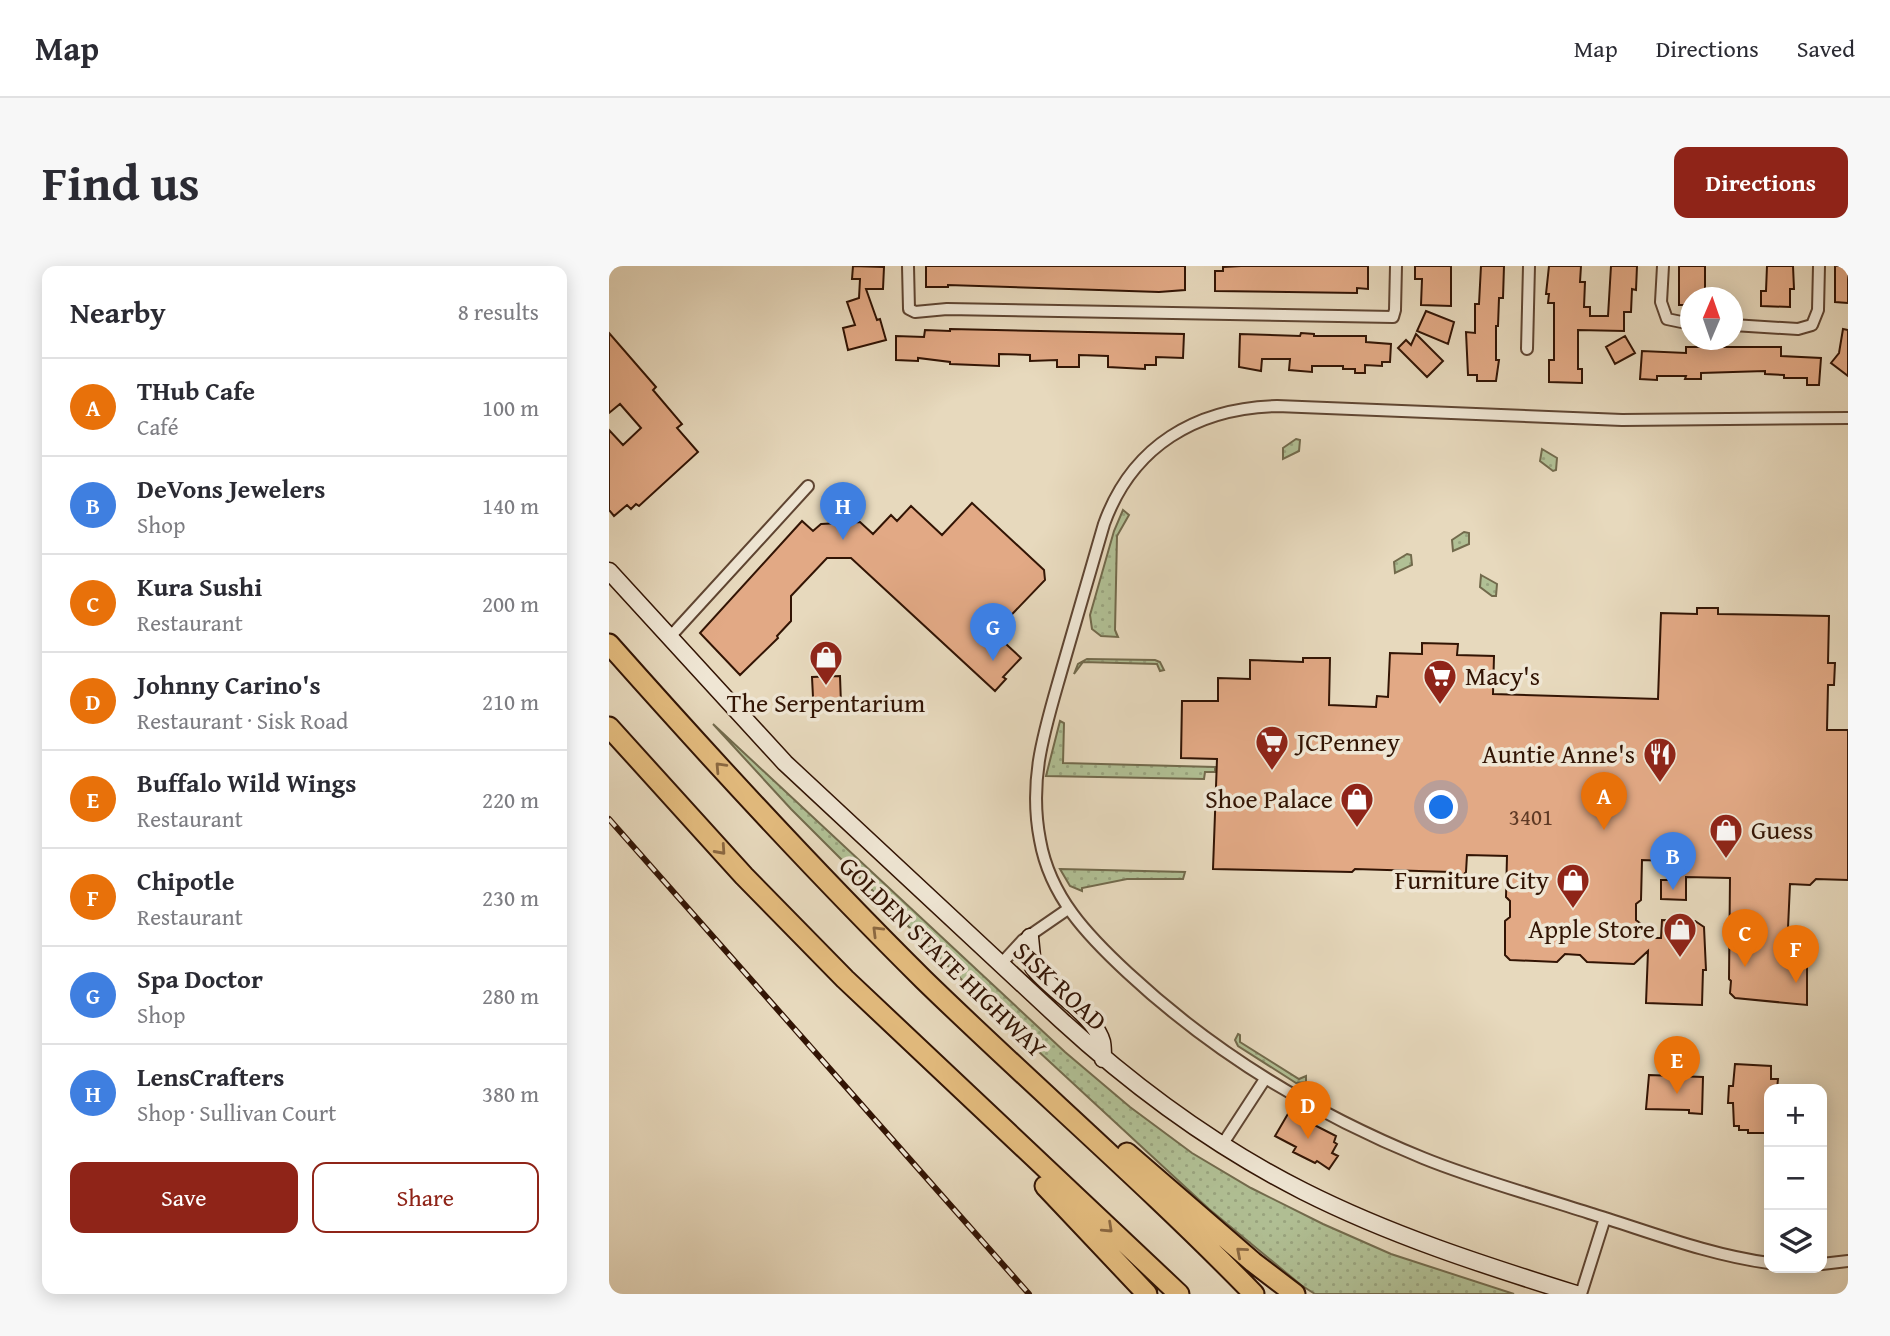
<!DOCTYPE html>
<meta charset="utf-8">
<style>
:root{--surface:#fff;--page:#f7f7f7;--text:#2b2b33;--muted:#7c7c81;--line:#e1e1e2;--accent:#8f2418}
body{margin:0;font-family:"Gentium Book Plus",serif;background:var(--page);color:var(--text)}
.controls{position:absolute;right:21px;bottom:21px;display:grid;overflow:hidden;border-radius:14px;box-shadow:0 4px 18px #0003}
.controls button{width:63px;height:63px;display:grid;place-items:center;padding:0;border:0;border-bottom:2px solid var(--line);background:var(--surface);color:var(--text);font:35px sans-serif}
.compass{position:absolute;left:1071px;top:21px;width:63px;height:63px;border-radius:50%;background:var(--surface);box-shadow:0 4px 18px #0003;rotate:2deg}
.you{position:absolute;left:833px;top:542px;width:24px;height:24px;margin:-18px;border:5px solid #fff;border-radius:50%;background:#1a73e8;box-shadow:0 0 0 10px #1a73e833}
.badge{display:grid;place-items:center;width:46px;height:46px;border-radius:50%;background:var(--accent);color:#fff;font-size:23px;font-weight:700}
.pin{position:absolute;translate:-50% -58px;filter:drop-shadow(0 2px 4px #0008)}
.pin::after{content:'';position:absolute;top:37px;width:24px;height:21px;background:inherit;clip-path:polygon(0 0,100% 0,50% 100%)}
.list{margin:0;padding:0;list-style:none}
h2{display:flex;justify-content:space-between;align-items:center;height:91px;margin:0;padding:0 28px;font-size:30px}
h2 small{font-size:23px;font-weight:400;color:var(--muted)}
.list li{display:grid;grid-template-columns:46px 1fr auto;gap:21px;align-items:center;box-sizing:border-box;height:98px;padding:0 28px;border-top:2px solid var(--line)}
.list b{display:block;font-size:26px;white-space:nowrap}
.list p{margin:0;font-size:23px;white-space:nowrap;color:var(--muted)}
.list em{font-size:23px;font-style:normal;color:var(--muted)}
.actions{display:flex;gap:14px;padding:21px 28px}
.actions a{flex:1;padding:16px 0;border:2px solid var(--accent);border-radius:14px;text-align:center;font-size:24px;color:var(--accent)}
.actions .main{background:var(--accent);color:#fff}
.icon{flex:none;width:38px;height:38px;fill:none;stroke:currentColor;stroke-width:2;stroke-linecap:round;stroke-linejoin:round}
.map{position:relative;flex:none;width:1239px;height:1028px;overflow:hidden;border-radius:14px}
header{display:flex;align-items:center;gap:42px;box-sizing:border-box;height:98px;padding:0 35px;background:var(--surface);border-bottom:2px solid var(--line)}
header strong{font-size:33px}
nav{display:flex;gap:38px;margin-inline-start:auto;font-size:24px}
.intro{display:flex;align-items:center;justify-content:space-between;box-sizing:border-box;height:168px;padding:0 42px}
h1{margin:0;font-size:49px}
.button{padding:18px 32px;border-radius:14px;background:var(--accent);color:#fff;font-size:24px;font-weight:700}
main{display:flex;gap:42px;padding:0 42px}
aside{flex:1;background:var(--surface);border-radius:14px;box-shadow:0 4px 18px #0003}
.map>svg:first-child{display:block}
.grass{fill:url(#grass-dots);stroke:#726a4c;stroke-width:2}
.building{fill:#e2a985;stroke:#321404;stroke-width:2}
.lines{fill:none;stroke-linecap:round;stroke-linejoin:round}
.street-casing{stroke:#5f4532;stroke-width:14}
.secondary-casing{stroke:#321404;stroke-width:19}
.highway-casing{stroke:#321404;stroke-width:23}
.street{stroke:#efe6d4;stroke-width:10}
.secondary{stroke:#efe6d4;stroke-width:16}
.highway{stroke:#e4bc7e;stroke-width:19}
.rail-casing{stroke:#321404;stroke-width:6}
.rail{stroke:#efe6d4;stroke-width:3.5;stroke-dasharray:10;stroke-linecap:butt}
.oneway{stroke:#8b6841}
.labels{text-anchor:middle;stroke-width:7;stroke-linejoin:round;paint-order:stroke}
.number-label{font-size:23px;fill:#5e3924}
.poi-label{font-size:26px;fill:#321404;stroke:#efe6d4;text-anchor:end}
.street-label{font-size:26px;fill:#321404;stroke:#efe6d4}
</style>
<header>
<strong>Map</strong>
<nav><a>Map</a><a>Directions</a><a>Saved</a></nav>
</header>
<div class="intro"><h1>Find us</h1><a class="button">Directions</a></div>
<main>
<aside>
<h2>Nearby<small>8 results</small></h2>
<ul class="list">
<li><span class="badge" style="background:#e8710a">A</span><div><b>THub Cafe</b><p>Café</p></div><em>100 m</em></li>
<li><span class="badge" style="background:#3f7fe0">B</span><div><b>DeVons Jewelers</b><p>Shop</p></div><em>140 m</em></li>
<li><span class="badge" style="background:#e8710a">C</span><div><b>Kura Sushi</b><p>Restaurant</p></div><em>200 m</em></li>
<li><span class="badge" style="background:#e8710a">D</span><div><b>Johnny Carino's</b><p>Restaurant · Sisk Road</p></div><em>210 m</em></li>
<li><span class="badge" style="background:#e8710a">E</span><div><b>Buffalo Wild Wings</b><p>Restaurant</p></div><em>220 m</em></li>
<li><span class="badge" style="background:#e8710a">F</span><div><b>Chipotle</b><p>Restaurant</p></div><em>230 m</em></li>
<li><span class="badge" style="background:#3f7fe0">G</span><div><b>Spa Doctor</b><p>Shop</p></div><em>280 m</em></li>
<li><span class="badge" style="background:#3f7fe0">H</span><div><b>LensCrafters</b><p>Shop · Sullivan Court</p></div><em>380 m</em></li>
</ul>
<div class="actions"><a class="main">Save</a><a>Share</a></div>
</aside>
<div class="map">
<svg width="1239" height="1028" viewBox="0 0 1239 1028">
<defs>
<pattern id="grass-dots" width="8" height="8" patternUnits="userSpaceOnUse" patternTransform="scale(1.75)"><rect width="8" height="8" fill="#b1c095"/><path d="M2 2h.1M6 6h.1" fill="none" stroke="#99a47f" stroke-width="1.8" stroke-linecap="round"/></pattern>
</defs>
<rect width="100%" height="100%" fill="#e7d9bd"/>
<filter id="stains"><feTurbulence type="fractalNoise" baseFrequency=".00286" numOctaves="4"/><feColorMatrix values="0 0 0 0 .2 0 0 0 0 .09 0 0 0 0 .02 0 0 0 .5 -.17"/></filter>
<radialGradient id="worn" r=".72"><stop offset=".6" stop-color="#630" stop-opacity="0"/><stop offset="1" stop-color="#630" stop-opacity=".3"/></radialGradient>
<path class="grass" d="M687 173 691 174 690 185 674 193V182Z
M933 183 948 192 947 204 944 205 931 195Z
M514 244 520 249 508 270 506 364 509 371 492 370 483 363 481 349 505 265Z
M855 266 860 267V278L844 285 843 274Z
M798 288 802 289 803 299 786 307 785 296Z
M872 309 888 318 887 330H883L871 321Z
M478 393 546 394 551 396 555 404 551 405 548 398 474 396 465 408 469 398Z
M451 455 455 457 454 497 606 501V506H596L595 513 437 510Z
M104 458 456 786 521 841 583 887 642 922 714 958 782 988 905 1028H706L692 1019 600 943 361 722 182 543Z
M451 603 576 606 574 613H518L473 622V625L461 620Z
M629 768 631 769V776L690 813 697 810V816L687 817 629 780 626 774Z"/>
<path class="building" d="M244 0 275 1 274 23H257L268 54 271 53 277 74 239 84 234 62 246 59 238 36 250 32 251 13H243Z
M317 0H576V24L550 26 339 19V21H317Z
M632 0H759V23L748 22V27L606 25V5H614V1Z
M806 0H842V40L812 39 813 13H806Z
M872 0H895L894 32H890L889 60H887V94H890L887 115H868V109H859L857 66 866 67V38H870Z
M940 0H972L971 16H976L975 41H981V50H999L1002 0H1028L1027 24 1023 23 1022 46H1015V65L969 64V103H973V117L940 116V94H945V37H939L940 28H937Z
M1070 0H1096V32H1082V39H1070Z
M1158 0H1184L1185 23H1181V41L1152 40V25H1157Z
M1226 0H1239V37L1226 36Z
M817 45 845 56 839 78 808 65Z
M341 63 575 68 574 92 547 91V99H536V103L499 101V90L470 89V101H448V94L421 95V89L390 88V100L341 98V96L309 92V95L287 94V70L315 71 316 64 341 65Z
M1234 63 1239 64V110L1222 97 1230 87Z
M0 67 47 121 44 124 73 158 68 162 89 186 30 240 27 238 22 243 18 239 5 250 0 244V164L14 179 32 162 11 138 0 147Z
M692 67 705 68V70H757V76L782 78 781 96H773V100L756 99V107H746V103H734V100H703V106L680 104 681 93H653L652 105 630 101 631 68 691 70Z
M807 68 834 95 818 111 789 82 797 74 802 79Z
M1016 70 1026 87 1006 98 997 81Z
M1077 81H1172V90L1212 92 1210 119H1198V112H1175V109L1156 108V105L1092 107V113H1076L1077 110H1048V114L1031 113 1033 85 1077 87Z
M363 237 435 304 436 314 385 367 412 392 394 411 397 413 386 425 242 292H218L182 330V355L168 370 169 372 131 409 91 367 193 255 204 265 212 258 251 256 264 268 282 249 288 255 302 240 333 269Z
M1088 342H1109V348L1220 350 1219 397H1226L1225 419H1219L1218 464H1239V614L1207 613 1201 619 1181 618 1178 684H1181V689L1198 690V739L1126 732 1121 727 1122 715 1120 713 1121 612 1077 611V634L1052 633V614H1060V595L1033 594 1032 634 1027 638V654L1032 658 1031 672H1052L1053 654 1086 655 1095 661 1097 704H1094L1093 739 1037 737 1039 685 1025 698 978 696 971 689 956 688 948 696 901 694 896 689V655L901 651V635L897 631 898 590 858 589 857 606 854 609H845L842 606 746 603 743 606 604 603 608 493 572 492 573 435H609V412L641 413V394L694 396V392H721L720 439 767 441 768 430 779 431 781 387 813 388V377L849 378 848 389 885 390 884 428 1049 433 1052 347 1088 348Z
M231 410 232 438H211L204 431 203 411Z
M1126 798 1162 800V813H1169L1168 823H1160V867H1139V864H1130V860H1125L1124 837H1119L1120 820H1124Z
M1040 809 1094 811 1093 848 1080 847V844L1037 843Z
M680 846 727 870 725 876 728 878 723 887 729 890 720 903 708 895 706 897 684 886 687 881 666 870Z"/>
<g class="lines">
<defs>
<path id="street" d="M299 0 300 43 306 46 338 43 784 51 786 44 787 0
M1054 0 1052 36 1058 53 1082 58
M1124 59 1189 63 1203 59 1209 44 1210 0
M918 83 920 0
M60 372 199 220
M392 698 414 674 459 643
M613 879 656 813
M1160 997C1099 989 1039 965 980 947 925 929 868 914 814 892 706 848 605 787 519 707 479 670 441 631 431 574 419 512 436 463 453 403 467 355 481 307 495 258 523 180 587 142 668 140L1013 154 1239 152
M1213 998 1239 995
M972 1028 996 952"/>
<path id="secondary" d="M0 305 176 497 452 754C525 821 605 880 694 925 781 969 874 999 967 1028
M421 671 424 701C440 723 486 749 493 776 494 781 494 787 494 793"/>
<path id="highway" d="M0 378C102 493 206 606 315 714 424 820 539 919 645 1028
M0 461 135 610 236 713 570 1028
M518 887 644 996 686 1028
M436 920 538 1028"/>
</defs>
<use href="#street" class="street-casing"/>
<use href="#secondary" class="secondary-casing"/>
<use href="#highway" class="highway-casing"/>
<use href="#street" class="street"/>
<use href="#secondary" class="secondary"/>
<use href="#highway" class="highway"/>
<defs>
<path id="rail" d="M0 553 420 1028"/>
</defs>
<use href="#rail" class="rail-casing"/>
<use href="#rail" class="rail"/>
</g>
<defs><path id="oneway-chevron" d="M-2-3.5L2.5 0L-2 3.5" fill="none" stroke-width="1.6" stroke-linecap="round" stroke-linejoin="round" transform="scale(1.75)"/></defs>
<g class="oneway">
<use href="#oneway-chevron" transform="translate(111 501) rotate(-133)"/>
<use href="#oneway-chevron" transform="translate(112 584) rotate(48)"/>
<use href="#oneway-chevron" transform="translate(268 665) rotate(-135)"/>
<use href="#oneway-chevron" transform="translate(499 962) rotate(43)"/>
<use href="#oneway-chevron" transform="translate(632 986) rotate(-139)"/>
</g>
<defs>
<symbol id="shop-pin" viewBox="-11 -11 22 30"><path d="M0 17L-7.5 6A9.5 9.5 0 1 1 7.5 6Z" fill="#8f2418" stroke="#efe6d4"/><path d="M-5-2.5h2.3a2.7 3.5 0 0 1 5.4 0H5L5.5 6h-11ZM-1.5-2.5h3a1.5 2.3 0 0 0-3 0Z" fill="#fff"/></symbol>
<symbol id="supermarket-pin" viewBox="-11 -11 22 30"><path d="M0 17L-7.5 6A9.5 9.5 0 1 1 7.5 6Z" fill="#8f2418" stroke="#efe6d4"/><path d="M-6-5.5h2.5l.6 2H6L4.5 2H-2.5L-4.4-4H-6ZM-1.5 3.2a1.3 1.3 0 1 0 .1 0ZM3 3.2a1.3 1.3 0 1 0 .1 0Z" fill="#fff"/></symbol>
<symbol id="restaurant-pin" viewBox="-11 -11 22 30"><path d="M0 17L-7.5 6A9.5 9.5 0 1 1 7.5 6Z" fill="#8f2418" stroke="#efe6d4"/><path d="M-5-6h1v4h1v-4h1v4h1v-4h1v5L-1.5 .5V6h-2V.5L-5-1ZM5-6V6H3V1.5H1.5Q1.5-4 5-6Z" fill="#fff"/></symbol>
</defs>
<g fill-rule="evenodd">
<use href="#shop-pin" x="198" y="372" width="38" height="52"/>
<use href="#supermarket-pin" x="812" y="391" width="38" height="52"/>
<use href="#supermarket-pin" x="644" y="457" width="38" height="52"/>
<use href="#restaurant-pin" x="1032" y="469" width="38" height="52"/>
<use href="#shop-pin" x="729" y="514" width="38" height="52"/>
<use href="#shop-pin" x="1098" y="545" width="38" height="52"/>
<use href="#shop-pin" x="945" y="595" width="38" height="52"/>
<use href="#shop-pin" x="1052" y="644" width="38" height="52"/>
</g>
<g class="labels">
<g class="number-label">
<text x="922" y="559">3401</text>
</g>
<g class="poi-label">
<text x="856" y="419" text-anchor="start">Macy's</text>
<text x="217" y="446" text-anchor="middle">The Serpentarium</text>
<text x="688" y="485" text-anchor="start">JCPenney</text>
<text x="1026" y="497">Auntie Anne's</text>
<text x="724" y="542">Shoe Palace</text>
<text x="1142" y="573" text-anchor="start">Guess</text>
<text x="940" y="623">Furniture City</text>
<text x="1046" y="672">Apple Store</text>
</g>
<g class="street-label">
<text transform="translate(334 691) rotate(44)" y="9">GOLDEN STATE HIGHWAY</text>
<text transform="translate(451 720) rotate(43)" y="9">SISK ROAD</text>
</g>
</g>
<rect width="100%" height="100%" filter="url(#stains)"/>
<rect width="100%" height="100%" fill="url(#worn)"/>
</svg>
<div class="controls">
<button>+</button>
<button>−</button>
<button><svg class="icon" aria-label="layers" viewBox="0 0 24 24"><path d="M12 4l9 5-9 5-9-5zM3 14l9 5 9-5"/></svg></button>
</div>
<svg class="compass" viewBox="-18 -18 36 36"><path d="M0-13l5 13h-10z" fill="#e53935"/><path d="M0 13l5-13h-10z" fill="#7c7c81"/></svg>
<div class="you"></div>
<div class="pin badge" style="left:995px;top:564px;background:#e8710a">A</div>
<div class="pin badge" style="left:1064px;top:624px;background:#3f7fe0">B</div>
<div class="pin badge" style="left:1136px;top:701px;background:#e8710a">C</div>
<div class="pin badge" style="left:699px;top:873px;background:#e8710a">D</div>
<div class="pin badge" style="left:1068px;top:828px;background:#e8710a">E</div>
<div class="pin badge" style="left:1187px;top:717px;background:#e8710a">F</div>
<div class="pin badge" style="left:384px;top:395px;background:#3f7fe0">G</div>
<div class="pin badge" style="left:234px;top:274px;background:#3f7fe0">H</div>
</div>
</main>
